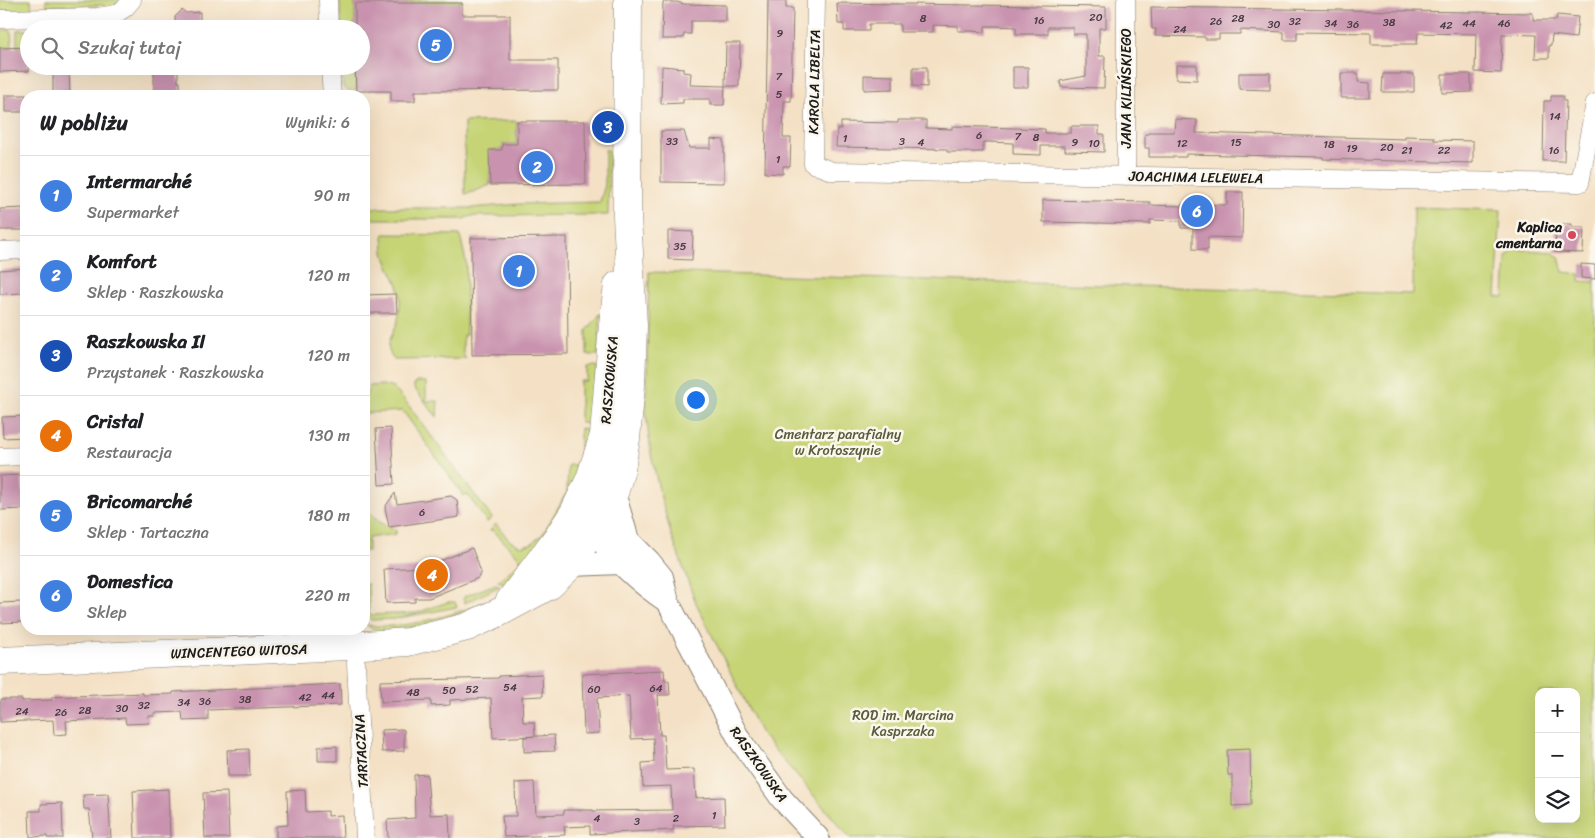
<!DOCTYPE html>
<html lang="pl">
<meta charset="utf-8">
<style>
:root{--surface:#fff;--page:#f6f6f6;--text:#202124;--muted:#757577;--line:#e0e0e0;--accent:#0b8043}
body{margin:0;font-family:Sriracha,sans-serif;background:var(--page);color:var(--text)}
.controls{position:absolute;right:15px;bottom:15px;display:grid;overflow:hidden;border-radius:10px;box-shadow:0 5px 20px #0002}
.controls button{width:45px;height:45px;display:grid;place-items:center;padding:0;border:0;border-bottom:1px solid var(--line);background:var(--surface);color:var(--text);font:25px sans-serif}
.you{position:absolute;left:695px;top:399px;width:18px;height:18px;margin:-12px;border:4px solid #fff;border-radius:50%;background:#1a73e8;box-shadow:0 0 0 8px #1a73e833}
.badge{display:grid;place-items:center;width:32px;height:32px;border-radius:50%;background:var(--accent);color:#fff;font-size:16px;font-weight:700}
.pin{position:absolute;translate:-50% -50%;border:2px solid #fff;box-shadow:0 1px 5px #0006}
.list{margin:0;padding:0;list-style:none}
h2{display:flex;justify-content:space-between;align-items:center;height:65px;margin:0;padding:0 20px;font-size:21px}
h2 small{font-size:16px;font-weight:400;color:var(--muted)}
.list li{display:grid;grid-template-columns:32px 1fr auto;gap:15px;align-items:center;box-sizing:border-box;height:80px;padding:0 20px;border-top:1px solid var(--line)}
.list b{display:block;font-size:19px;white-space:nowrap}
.list p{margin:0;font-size:16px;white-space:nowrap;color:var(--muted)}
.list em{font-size:16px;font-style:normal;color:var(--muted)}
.icon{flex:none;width:28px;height:28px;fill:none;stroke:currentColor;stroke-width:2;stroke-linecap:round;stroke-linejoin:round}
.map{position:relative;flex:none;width:1595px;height:838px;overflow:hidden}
.search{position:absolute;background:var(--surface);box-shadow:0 5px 20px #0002;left:20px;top:20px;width:350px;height:55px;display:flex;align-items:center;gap:12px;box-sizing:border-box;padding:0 18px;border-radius:28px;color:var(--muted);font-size:19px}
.panel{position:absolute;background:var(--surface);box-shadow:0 5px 20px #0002;left:20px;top:90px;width:350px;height:545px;border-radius:20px}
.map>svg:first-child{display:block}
.green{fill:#c6d476;stroke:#717849;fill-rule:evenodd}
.building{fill:#c993af}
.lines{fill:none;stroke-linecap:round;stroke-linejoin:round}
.minor-casing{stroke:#887e70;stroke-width:19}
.tertiary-casing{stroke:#887e70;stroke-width:24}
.primary-casing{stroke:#887e70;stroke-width:29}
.minor{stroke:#fff;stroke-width:18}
.tertiary{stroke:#fff;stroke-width:22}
.primary{stroke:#fff;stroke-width:28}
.poi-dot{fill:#d1495b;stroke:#fbf7ec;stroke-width:2}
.labels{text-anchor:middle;stroke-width:5;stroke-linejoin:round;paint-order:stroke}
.number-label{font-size:11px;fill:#473a41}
.street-label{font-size:14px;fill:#1c1c1c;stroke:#fbf7ec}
.poi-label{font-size:14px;font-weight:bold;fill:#1c1c1c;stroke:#fbf7ec;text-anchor:end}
.park-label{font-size:14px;fill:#585c3c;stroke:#fbf7ec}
</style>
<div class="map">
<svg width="1595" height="838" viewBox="0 0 1595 838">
<rect width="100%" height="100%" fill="#fbf7ec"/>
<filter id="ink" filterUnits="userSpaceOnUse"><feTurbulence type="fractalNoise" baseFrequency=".02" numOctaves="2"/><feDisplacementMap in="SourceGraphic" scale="10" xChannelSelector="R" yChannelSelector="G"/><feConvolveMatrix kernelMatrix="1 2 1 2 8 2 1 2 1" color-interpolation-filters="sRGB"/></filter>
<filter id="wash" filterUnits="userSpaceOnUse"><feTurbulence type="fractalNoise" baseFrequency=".0096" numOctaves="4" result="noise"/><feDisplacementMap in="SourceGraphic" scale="20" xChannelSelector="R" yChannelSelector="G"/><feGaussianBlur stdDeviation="1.12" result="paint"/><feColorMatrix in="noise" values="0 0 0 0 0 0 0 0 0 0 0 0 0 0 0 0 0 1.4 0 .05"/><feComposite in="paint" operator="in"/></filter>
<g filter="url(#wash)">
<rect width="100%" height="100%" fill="#f4e1c5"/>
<path class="green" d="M0 0H31L32 11 0 12Z
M46 0H123L118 4 105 10 104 5 47 6Z
M340 0H462V3H355V29H341Z
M0 30H11L12 47 0 48Z
M17 30H29V47H17Z
M342 66H355L356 91H348L343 87Z
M517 121V144H503L502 150H490V185L470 193 465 194 464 122Z
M605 150H609L608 215 471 216 463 219H364V208H470L520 204 600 202 605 185Z
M1414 207 1501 210 1496 297H1504L1506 257 1515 249 1552 252 1559 257 1563 272 1580 274V281L1594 282 1595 274V838H850L761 734 696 603 671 534 660 494 651 454 646 414 649 272 1413 294ZM1539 692H1576V819H1539Z
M384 234 460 235 466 262V335H463V354L466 359 394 360C384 347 390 340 395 328 399 321 399 312 400 305 402 282 391 275 385 256 383 251 384 243 383 237Z
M601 313 598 355H587V330Z
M597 366 591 426 580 422V381H587V367Z
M417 382H426V401H438L437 417 414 388V384Z
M383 385 393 388 403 398 492 518 487 522 467 494 464 496 403 411 367 413 364 416V400L370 386Z
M580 428 591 431 584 461 554 524 516 573 504 583 498 581 522 561 494 531 490 530 496 524 509 540 520 546 531 544 543 534 567 492 568 465H580Z
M364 504C371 518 381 525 396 530V534L368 538V551H364Z
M365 584H368L369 613 372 615 416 613 448 602H455L457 607 394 619 371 620 367 615Z
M496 584 500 586 465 603 463 599 465 596Z
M486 601 467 611 433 624 377 633 367 625C401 631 454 615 486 601Z"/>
<g id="blocks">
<path class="building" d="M768 0H786V8H793L791 101H784L783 138H791L790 166H783V174L765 173Z
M663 2H677L684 4 726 5V21H691V34H684L683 38H677V39H662Z
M355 3H462V15H510V60H558V90L415 91V101H391V91H356L355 66H361V29H355Z
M837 3 1106 7V28H1099V56H1105L1104 88 1061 87 1060 81 1086 76V34H1073V27H1048V34H1016V27L997 26H985V32L971 31H958V26L933 25V32H900V24H869V31H844V24H838Z
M1151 7 1533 13V20H1556L1557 15 1578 17 1576 38 1552 35 1551 45H1549V58H1535L1536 35 1502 34 1501 73 1475 72 1476 34 1418 33 1417 44H1371V33L1297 32V40H1284V32L1240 30V34H1219V39H1205V37L1155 36 1156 29H1152Z
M182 10 186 13 200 12V29L176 28 175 17Z
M726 43H740L739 86H725Z
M29 47V71L0 72V48Z
M1176 65H1197V80L1176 79Z
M53 66H69L70 96H53Z
M178 66V82H180L181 96H154V67Z
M662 66 683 68V72L691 73 690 85 725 86 724 105H710V99H683V103L661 104Z
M913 67H927V87L913 86Z
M1013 67H1028V87H1013Z
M1239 73H1270V90L1239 89Z
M1341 73H1358V82L1370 83V98H1341Z
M1383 74H1414V92H1382Z
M1442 74H1471V92L1442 93Z
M864 75 893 76V89L864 90Z
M5 95H26V112H5Z
M1551 96H1563V101H1566L1564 161H1543L1544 101H1551Z
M1175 119 1197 120 1196 133 1405 139V136L1434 137V140L1473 141V163L1323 159V157L1186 154V157H1149V148H1145V134H1149V132H1174Z
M898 120H926V128L952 129V126L1045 129V133H1071V126H1099V134H1104V152L1065 151V146H1041V155L1013 154V143L988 142H983V152H947V149L836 147 837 129H841V122L898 123Z
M517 121H585L586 184 490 185 489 150H502V144H517Z
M661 131H684L689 148H711V139L724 140V183L661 182Z
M1227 192H1243L1242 238 1208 237V250L1193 249V228H1181V221L1150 220V224L1043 222V200L1150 202V205L1182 206V204L1227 205Z
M26 208V230H0V209Z
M1556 224H1572V227H1584L1583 253 1555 252Z
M668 231 693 232 692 260 668 259Z
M567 237 568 354 472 355 471 238Z
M1581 264 1595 265V279L1581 278Z
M26 268V293L0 294V270Z
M396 294 397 313H365L364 295Z
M23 416H26V437L3 438 2 417Z
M391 428 394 484 379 485 376 429Z
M22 475 24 509 0 510V476Z
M395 493 397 504 451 496 457 500 459 517 389 527 385 507Z
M472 548 481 572 478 578 429 598H415V602L386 603 384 569 425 567Z
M22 602 23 622 0 623V603Z
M664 670 665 681H669L670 695H658L660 735H664L666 770 694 769 696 798 724 797 725 825 673 826 674 830 590 834V826L564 827 565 835 504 837 502 816H516L515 783 534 782 536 815 564 814V810H593V811L672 810 671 786 643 787 642 763 654 762 653 738 631 739 629 696 597 698 599 733 584 734 582 674Z
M542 674 543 696 522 697 523 722H534L535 736 493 738 491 698 450 700V705L431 706V700L381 702 380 681 499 678V676Z
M340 684 341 705 208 710V720L183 721 182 712 154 713V716H148L149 723 126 724 125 718 66 721 67 734 54 735 53 720 0 722V702H1V699H22V701L52 700V697L143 693V695L173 694V692Z
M402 729 404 730V751L382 752 381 730Z
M554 735 555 751 524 752V737Z
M337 746V761H318V747Z
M249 749 250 776H228L227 750Z
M1250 749 1251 805 1232 806V775H1228L1227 750Z
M427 774 430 815 449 814 450 838H388L387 820 415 818 414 775Z
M168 789 170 838H135L133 791Z
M305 790 306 812 328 811V816L342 815 343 838H276V826L288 825 287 791Z
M227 792 229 838H205L203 793Z
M108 794 111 838H92L89 809H84L83 795Z
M62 803 63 838H47V836L30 837 29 811H41V804Z"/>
</g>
</g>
<g filter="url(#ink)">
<use href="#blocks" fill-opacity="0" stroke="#887e70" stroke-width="1"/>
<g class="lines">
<defs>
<path id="minor" d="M328 0 329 29
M816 0 813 164 832 171 1580 183 1595 103
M0 19 98 17 116 14 125 8 132 0
M330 66 332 96
M1126 176V0
M0 251 26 250
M0 457 26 456
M356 663 365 838"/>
<path id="tertiary" d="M614 493 628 540
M580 519 593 528 628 540 649 561 662 577 668 602 739 739 782 799 818 838
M593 528C609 556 641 584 668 602
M571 565 621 563"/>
<path id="primary" d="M509 602 560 534 573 514 590 479 604 435 613 325 618 285
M0 661 348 646 408 642 467 627 502 611 550 585 571 565 614 493 621 469 626 439 631 385 633 326 627 216 628 0"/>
</defs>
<use href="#minor" class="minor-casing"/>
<use href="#tertiary" class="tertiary-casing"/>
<use href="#primary" class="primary-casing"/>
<use href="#minor" class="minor"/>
<use href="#tertiary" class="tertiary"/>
<use href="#primary" class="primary"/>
</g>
</g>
<circle class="poi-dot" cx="1572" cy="235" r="5"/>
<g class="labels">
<g class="number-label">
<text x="1096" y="21">20</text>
<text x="923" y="22">8</text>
<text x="1238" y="22">28</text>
<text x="1039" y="24">16</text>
<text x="1216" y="25">26</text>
<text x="1295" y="25">32</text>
<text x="1389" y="26">38</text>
<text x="1331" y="27">34</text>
<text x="1469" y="27">44</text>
<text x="1504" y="27">46</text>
<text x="1274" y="28">30</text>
<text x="1353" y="28">36</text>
<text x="1446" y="29">42</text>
<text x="1180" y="33">24</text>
<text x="780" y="37">9</text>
<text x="779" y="80">7</text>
<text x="779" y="98">5</text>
<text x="1555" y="120">14</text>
<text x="979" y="139">6</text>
<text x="1018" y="140">7</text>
<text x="1036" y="141">8</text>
<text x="845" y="142">1</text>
<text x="672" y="145">33</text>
<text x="902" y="145">3</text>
<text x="921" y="146">4</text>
<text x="1075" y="146">9</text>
<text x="1236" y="146">15</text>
<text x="1094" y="147">10</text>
<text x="1182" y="147">12</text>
<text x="1329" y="148">18</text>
<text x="1387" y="151">20</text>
<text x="1352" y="152">19</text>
<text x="1407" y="154">21</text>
<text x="1444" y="154">22</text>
<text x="1554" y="154">16</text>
<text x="778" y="163">1</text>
<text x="680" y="250">35</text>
<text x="422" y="516">6</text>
<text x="510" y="691">54</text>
<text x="656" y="692">64</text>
<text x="472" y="693">52</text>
<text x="594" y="693">60</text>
<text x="449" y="694">50</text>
<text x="413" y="696">48</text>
<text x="328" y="699">44</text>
<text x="305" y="701">42</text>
<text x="245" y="703">38</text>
<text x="205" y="705">36</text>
<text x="184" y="706">34</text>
<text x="144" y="709">32</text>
<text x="122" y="712">30</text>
<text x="85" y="714">28</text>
<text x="22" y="715">24</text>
<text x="61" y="716">26</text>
<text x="714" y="819">1</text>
<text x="597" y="822">4</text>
<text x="676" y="822">2</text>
<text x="637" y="825">3</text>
</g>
<g class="street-label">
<text transform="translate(814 82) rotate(-89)" y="5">KAROLA LIBELTA</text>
<text transform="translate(1126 88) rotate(-90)" y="5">JANA KILIŃSKIEGO</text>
<text transform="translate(1196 177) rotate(1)" y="5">JOACHIMA LELEWELA</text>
<text transform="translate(609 380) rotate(-85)" y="5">RASZKOWSKA</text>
<text transform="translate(239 651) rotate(-2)" y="5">WINCENTEGO WITOSA</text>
<text transform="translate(361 751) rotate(-93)" y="5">TARTACZNA</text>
<text transform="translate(759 764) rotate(55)" y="5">RASZKOWSKA</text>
</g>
<g class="poi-label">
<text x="1562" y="232">Kaplica<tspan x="1562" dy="16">cmentarna</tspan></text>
</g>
<g class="park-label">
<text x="838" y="439">Cmentarz parafialny<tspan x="838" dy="16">w Krotoszynie</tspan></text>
<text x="903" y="720">ROD im. Marcina<tspan x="903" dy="16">Kasprzaka</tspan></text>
</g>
</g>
</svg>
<div class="controls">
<button>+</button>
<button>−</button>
<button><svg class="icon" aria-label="layers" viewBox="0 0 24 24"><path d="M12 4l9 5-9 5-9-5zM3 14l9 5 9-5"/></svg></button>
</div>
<div class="you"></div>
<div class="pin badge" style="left:519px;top:271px;background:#3f7fe0">1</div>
<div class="pin badge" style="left:537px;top:167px;background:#3f7fe0">2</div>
<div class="pin badge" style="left:608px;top:127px;background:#1a4fb4">3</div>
<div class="pin badge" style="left:432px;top:575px;background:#e8710a">4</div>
<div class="pin badge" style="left:436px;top:45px;background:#3f7fe0">5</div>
<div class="pin badge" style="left:1197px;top:211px;background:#3f7fe0">6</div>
<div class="search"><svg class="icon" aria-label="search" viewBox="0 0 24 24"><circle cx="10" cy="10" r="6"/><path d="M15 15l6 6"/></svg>Szukaj tutaj</div>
<section class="panel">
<h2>W pobliżu<small>Wyniki: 6</small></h2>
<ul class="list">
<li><span class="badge" style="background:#3f7fe0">1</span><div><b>Intermarché</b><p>Supermarket</p></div><em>90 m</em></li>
<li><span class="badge" style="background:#3f7fe0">2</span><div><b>Komfort</b><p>Sklep · Raszkowska</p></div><em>120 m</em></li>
<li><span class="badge" style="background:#1a4fb4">3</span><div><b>Raszkowska II</b><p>Przystanek · Raszkowska</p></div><em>120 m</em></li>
<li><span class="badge" style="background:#e8710a">4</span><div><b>Cristal</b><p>Restauracja</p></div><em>130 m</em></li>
<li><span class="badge" style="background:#3f7fe0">5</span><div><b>Bricomarché</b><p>Sklep · Tartaczna</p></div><em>180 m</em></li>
<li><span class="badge" style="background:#3f7fe0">6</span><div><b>Domestica</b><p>Sklep</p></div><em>220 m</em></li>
</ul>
</section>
</div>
